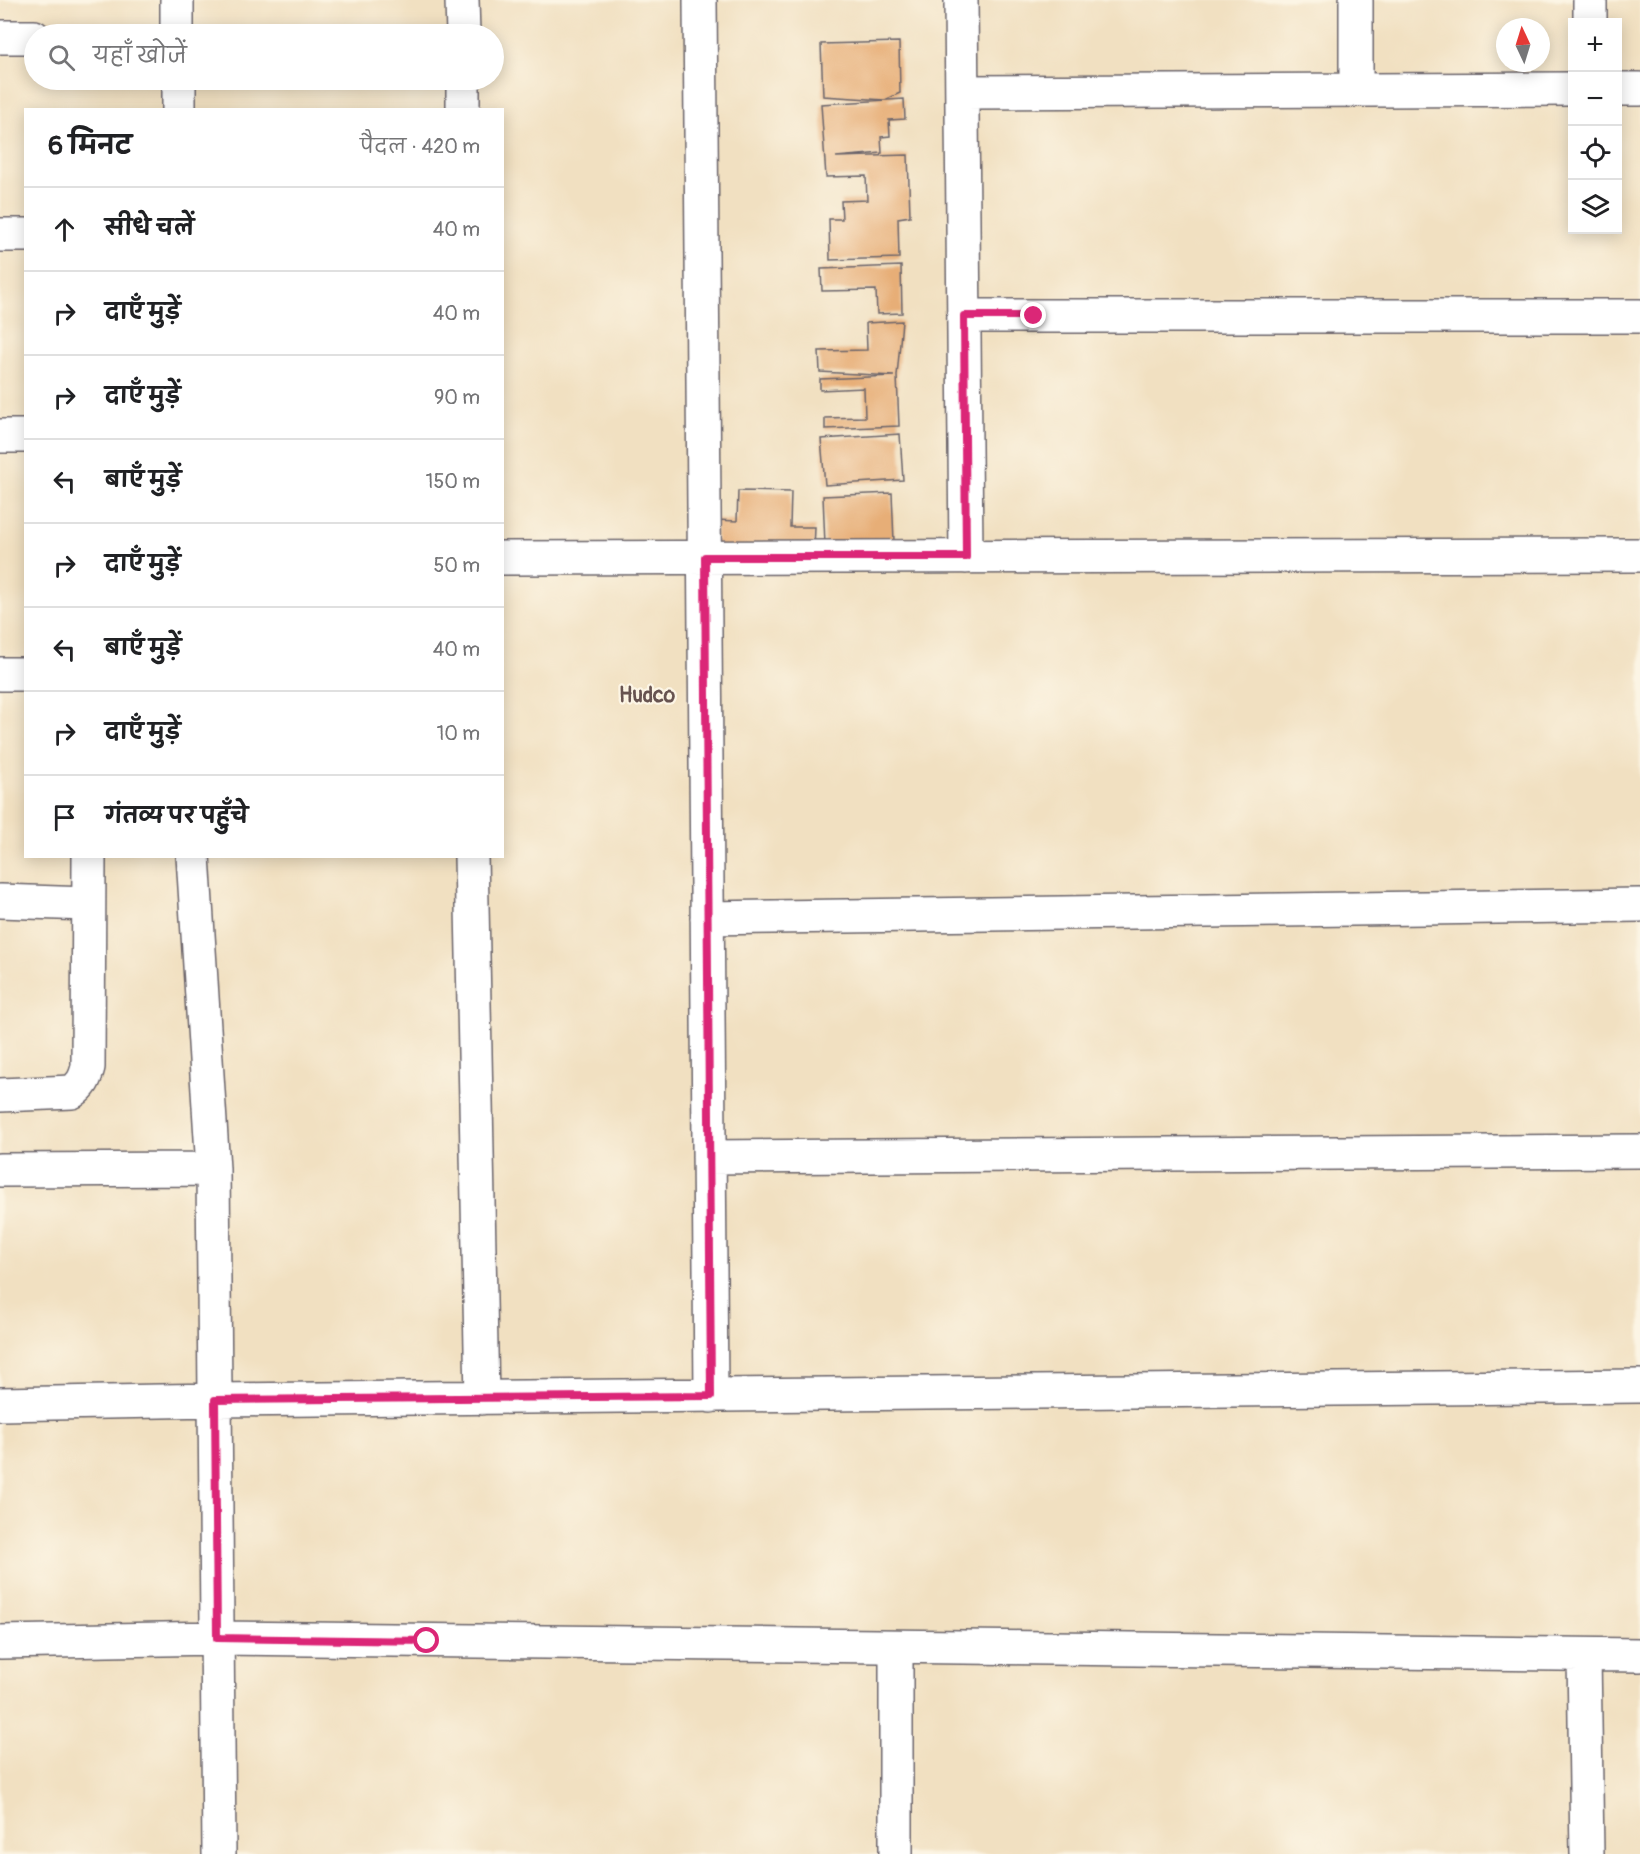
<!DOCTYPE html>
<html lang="hi">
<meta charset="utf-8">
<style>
:root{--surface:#fff;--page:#f2f2f2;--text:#202124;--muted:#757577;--line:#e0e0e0}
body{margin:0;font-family:Pangolin,"Playpen Sans Deva",sans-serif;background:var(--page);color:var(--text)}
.controls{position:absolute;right:18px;top:18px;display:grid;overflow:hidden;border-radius:0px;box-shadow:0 3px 15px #0003}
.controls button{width:54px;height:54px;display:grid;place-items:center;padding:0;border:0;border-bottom:2px solid var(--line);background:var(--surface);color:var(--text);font:30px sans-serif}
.compass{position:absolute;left:1496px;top:18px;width:54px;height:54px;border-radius:50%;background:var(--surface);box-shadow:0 3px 15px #0003;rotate:356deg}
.stop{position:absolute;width:18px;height:18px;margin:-14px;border:4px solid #db2777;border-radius:50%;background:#fff}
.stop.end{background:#db2777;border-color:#fff;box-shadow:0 2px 6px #0008}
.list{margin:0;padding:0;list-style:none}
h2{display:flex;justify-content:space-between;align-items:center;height:78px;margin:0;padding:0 24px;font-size:26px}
h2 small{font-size:20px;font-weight:400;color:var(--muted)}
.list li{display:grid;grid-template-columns:39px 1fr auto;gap:18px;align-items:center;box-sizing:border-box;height:84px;padding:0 24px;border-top:2px solid var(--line)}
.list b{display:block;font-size:22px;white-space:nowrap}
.list em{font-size:20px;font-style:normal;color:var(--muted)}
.icon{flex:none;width:33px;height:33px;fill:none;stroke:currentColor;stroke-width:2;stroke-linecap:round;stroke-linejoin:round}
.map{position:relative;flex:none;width:1640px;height:1854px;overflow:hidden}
.search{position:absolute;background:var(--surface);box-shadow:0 3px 15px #0003;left:24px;top:24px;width:480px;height:66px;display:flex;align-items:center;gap:15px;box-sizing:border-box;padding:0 21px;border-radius:33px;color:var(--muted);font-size:22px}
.panel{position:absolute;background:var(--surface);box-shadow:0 3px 15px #0003;left:24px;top:108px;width:480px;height:750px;border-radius:0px}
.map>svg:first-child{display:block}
.building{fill:#e7ae77}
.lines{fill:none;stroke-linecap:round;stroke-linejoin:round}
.street-casing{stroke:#6a646a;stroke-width:36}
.street{stroke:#fff;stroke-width:33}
.route{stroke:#db2777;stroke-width:8}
.labels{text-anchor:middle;stroke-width:4.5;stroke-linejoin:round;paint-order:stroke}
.neighbourhood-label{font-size:21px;font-weight:bold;fill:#675350;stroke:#fcf5e5}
</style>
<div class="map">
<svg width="1640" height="1854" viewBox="0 0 1640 1854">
<rect width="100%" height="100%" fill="#fcf5e5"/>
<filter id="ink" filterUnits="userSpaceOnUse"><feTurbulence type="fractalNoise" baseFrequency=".0167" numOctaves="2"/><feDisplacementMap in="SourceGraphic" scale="12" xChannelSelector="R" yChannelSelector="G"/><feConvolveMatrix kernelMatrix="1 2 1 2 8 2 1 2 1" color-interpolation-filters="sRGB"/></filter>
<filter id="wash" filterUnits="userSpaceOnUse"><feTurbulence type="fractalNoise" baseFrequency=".008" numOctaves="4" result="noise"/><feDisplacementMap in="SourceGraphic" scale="24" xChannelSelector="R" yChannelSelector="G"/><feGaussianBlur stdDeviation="1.35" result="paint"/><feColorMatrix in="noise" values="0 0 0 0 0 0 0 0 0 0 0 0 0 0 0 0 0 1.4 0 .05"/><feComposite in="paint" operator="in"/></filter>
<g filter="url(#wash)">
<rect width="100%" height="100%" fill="#f1e0c1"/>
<g id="blocks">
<path class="building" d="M899 42 900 93 885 100 823 96 821 44Z
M904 99 905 119 889 120 890 136 881 137 882 153 836 157 908 155 910 216 898 218 899 258 830 260 829 219H842L841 201 867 200 866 176 826 177 821 104Z
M901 266 902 313 877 314 876 290 822 291 821 269Z
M902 321 897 376 899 426 825 429V418L865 417 864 388 820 390V379L894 376 820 372 819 351 867 350 866 323Z
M900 434 903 480 825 485 821 439Z
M738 491 791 492 790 527H815L814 550 716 549V520L737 521Z
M892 493 894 542 825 545 823 496Z"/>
</g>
</g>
<g filter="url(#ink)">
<use href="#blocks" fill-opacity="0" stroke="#6a646a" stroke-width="1.5"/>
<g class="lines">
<defs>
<path id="street" d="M177 0V34
M462 0 463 34
M700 0 711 1396
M961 0 966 557
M1356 0V90
M1590 0V22
M0 37H34
M179 80V110
M463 80V110
M1618 89H1640
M962 92 1572 89
M0 235H26
M964 316H1640
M0 436H26
M502 558 1640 555
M0 674H26
M193 856 213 1169 219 1854
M471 856 482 1398
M0 901 88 904
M707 918 1640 905
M0 1095 72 1092C82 1085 85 1079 88 1067L89 856
M709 1157 1640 1151
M0 1170 213 1169
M0 1404 215 1400 1640 1386
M0 1642 217 1638 1640 1655
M896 1647V1854
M1584 1655 1587 1854"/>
</defs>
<use href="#street" class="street-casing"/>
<use href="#street" class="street"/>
</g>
</g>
<g class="lines" filter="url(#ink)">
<path class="route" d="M427 1641 217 1638 215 1400 711 1396 705 557H966L964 316H1034"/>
</g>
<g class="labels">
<g class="neighbourhood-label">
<text x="647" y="702">Hudco</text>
</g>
</g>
</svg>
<div class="controls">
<button>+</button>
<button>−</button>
<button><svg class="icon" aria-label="locate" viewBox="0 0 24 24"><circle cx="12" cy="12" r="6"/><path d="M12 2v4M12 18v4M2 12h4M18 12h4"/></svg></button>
<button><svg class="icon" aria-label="layers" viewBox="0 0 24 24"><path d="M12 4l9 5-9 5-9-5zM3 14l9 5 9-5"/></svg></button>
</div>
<svg class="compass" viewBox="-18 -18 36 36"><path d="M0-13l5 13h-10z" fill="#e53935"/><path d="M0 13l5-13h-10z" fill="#757577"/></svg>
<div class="stop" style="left:427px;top:1641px"></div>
<div class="stop end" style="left:1034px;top:316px"></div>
<div class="search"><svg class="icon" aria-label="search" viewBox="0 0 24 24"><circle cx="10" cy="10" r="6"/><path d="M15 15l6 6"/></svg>यहाँ खोजें</div>
<section class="panel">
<h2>6 मिनट<small>पैदल · 420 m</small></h2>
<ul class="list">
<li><svg class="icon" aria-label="ahead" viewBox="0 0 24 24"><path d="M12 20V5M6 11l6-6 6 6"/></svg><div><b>सीधे चलें</b></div><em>40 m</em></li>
<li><svg class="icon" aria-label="right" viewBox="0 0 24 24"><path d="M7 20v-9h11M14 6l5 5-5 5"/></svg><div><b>दाएँ मुड़ें</b></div><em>40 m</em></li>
<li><svg class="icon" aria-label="right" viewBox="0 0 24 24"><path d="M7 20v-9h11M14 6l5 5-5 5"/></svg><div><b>दाएँ मुड़ें</b></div><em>90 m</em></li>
<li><svg class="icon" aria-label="left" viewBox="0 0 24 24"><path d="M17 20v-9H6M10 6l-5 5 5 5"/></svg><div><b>बाएँ मुड़ें</b></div><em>150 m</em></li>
<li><svg class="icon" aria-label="right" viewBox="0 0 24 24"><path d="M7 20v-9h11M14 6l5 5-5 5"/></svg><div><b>दाएँ मुड़ें</b></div><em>50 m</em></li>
<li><svg class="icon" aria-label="left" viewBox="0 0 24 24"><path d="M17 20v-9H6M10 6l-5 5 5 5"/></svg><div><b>बाएँ मुड़ें</b></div><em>40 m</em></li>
<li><svg class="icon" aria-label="right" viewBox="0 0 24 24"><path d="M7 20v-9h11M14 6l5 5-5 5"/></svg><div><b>दाएँ मुड़ें</b></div><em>10 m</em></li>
<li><svg class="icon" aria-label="arrive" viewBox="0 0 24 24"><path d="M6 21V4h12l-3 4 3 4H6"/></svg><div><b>गंतव्य पर पहुँचे</b></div></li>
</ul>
</section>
</div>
